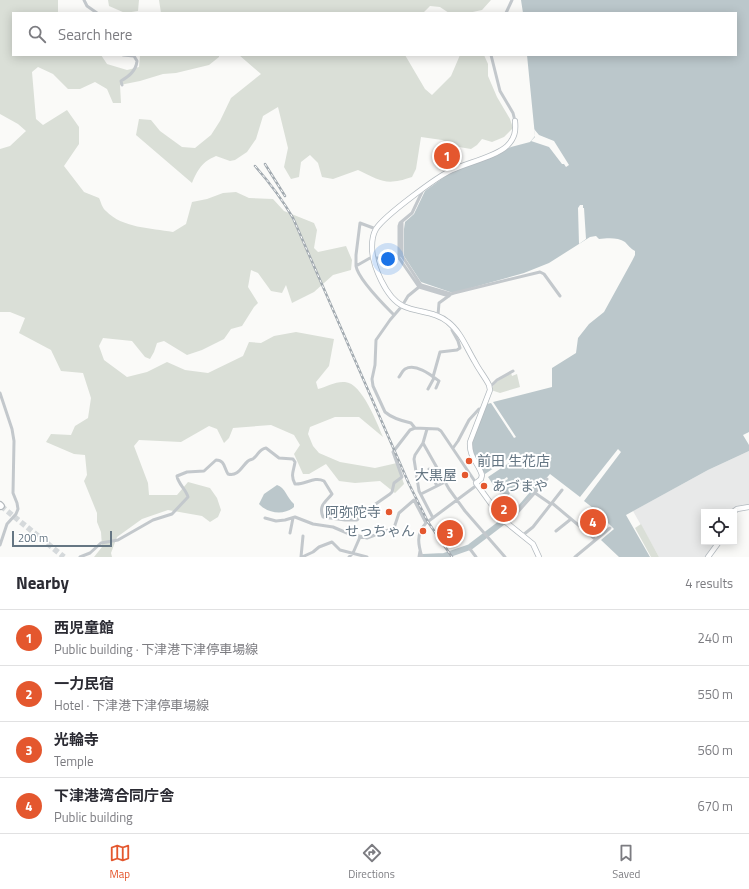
<!DOCTYPE html>
<meta charset="utf-8">
<style>
:root{--surface:#fff;--page:#f2f2f3;--text:#2b2b33;--muted:#7c7c81;--line:#e1e1e2;--accent:#e4572e}
body{margin:0;font-family:"Titillium Web","Noto Sans JP",sans-serif;background:var(--page);color:var(--text)}
.controls{position:absolute;right:12px;bottom:12px;display:grid;overflow:hidden;border-radius:0px;box-shadow:0 2px 10px #0003}
.controls button{width:36px;height:36px;display:grid;place-items:center;padding:0;border:0;border-bottom:1px solid var(--line);background:var(--surface);color:var(--text);font:20px sans-serif}
.scale{position:absolute;left:12px;bottom:10px;width:100px;box-sizing:border-box;padding-left:4px;border:2px solid #657683;border-top:0;font-size:11px;line-height:14px;white-space:nowrap;color:#657683;-webkit-text-stroke:3px #fff;paint-order:stroke}
.you{position:absolute;left:388px;top:259px;width:14px;height:14px;margin:-10px;border:3px solid #fff;border-radius:50%;background:#1a73e8;box-shadow:0 0 0 6px #1a73e833}
.badge{display:grid;place-items:center;width:26px;height:26px;border-radius:50%;background:var(--accent);color:#fff;font-size:13px;font-weight:700}
.pin{position:absolute;translate:-50% -50%;border:2px solid #fff;box-shadow:0 1px 4px #0006}
.list{margin:0;padding:0;list-style:none}
h2{display:flex;justify-content:space-between;align-items:center;height:52px;margin:0;padding:0 16px;font-size:17px}
h2 small{font-size:13px;font-weight:400;color:var(--muted)}
.list li{display:grid;grid-template-columns:26px 1fr auto;gap:12px;align-items:center;box-sizing:border-box;height:56px;padding:0 16px;border-top:1px solid var(--line)}
.list b{display:block;font-size:15px;white-space:nowrap}
.list p{margin:0;font-size:13px;white-space:nowrap;color:var(--muted)}
.list em{font-size:13px;font-style:normal;color:var(--muted)}
.icon{flex:none;width:22px;height:22px;fill:none;stroke:currentColor;stroke-width:2;stroke-linecap:round;stroke-linejoin:round}
.map{position:relative;flex:none;width:749px;height:557px;overflow:hidden}
.search{position:absolute;background:var(--surface);box-shadow:0 2px 10px #0003;left:12px;right:12px;top:12px;height:44px;display:flex;align-items:center;gap:10px;box-sizing:border-box;padding:0 14px;border-radius:0px;color:var(--muted);font-size:15px}
.sheet{height:276px;background:var(--surface)}
nav{display:flex;justify-content:space-around;align-items:center;box-sizing:border-box;height:56px;border-top:1px solid var(--line);background:var(--surface);font-size:11px;color:var(--muted)}
nav a{display:grid;justify-items:center;gap:2px}
nav .on{color:var(--accent)}
.map>svg:first-child{display:block}
.built{fill:#e8e9e9}
.green{fill:#dadfd7}
.water{fill:#bbc7cb}
.pier{fill:#fafaf8}
.lines{fill:none;stroke-linecap:round;stroke-linejoin:round}
.river{stroke:#bbc7cb;stroke-width:6}
.highway-tunnel{stroke:#d5d9db;stroke-width:5.5;stroke-dasharray:5.5 3;stroke-linecap:butt}
.secondary-casing{stroke:#b3babf;stroke-width:6}
.highway-casing{stroke:#b4b9bd;stroke-width:8}
.street{stroke:#c3c8cc;stroke-width:3}
.secondary{stroke:#fff;stroke-width:4.5}
.highway{stroke:#fff;stroke-width:5.5}
.rail-casing{stroke:#a2aab0;stroke-width:2.5}
.rail{stroke:#fff;stroke-width:1;stroke-dasharray:3;stroke-linecap:butt}
.poi-dot{fill:#e4572e;stroke:#fff;stroke-width:1.5}
.labels{text-anchor:middle;stroke-width:4;stroke-linejoin:round;paint-order:stroke}
.poi-label{font-size:14px;fill:#657683;stroke:#fff;text-anchor:end}
</style>
<div class="map">
<svg width="749" height="557" viewBox="0 0 749 557">
<rect width="100%" height="100%" fill="#fafaf8"/>
<path class="built" d="M749 451V505L736 507 731 512H704V542H717L705 557H659L633 511 708 470Z"/>
<path class="green" d="M0 0H58V12L56 13H13V55H101L107 64 127 70 139 67 140 55H219V57L209 65 176 73 163 74 140 81 120 85 121 103H113L107 89 95 82 80 89H68L53 74 38 67 32 72 36 119 43 125 67 110 79 127V144L64 166 84 192 99 198C101 202 102 208 106 211 122 228 151 228 173 232L186 224 192 202 207 199 223 193 236 192 249 198 273 199 284 211 314 223 317 230 314 248 318 252 346 246 352 260 351 270 333 275 314 292 292 303 286 285 282 293 271 291 258 273 251 270 248 287 258 303 254 307 242 326 231 329 224 339 202 350 187 355 164 341 157 343 154 352 150 359 145 357 132 341 103 338 99 346 104 360 127 377 147 372 167 362 185 370 208 373 243 356 249 342 261 343 274 336 296 332 334 339 329 366 316 382 318 389C326 387 336 381 345 382 362 383 377 423 383 437L359 417H335L310 427 308 434 313 446 319 453 340 462 375 468 397 463 404 484 395 493 380 481 355 483 339 481 326 464 309 474H303L294 454 300 445 294 435 271 425 233 428 229 438 224 443 217 429 209 426 181 442 139 440 134 446 148 483 149 495H177L188 482 210 488 217 498 221 510 218 517 210 522 202 516 168 510 142 519 117 537 111 553 112 557H94L102 547 101 532 97 522V513L84 481 87 475 85 455 74 454 46 442 51 434 71 435 75 426 88 418 91 398 83 373 61 371 51 350 19 333 25 318 10 312H0V149L10 146 26 131 18 124 0 114Z
M108 0H139L138 11 125 13 109 6Z
M159 0H491L482 10 468 13H449L440 7 430 6 423 13H161Z
M239 55H405L425 89 432 95 451 76 460 55H484L488 64V76L497 97 510 119 513 128 504 137 492 142 482 139 477 145 471 149 459 147 442 140 421 137 416 169 412 177C386 186 381 181 358 170L333 179 322 177 318 163 310 155 301 162 299 177 291 179 284 167 288 148 278 107 263 116 256 139 247 152 235 160 230 161 216 156C202 162 198 169 192 183L136 135 139 119 151 120 160 131 182 147 195 148 211 135 220 121 231 98 261 74Z
M511 373 512 376 517 374 520 387 500 393 491 390C495 381 502 378 511 373Z
M641 524 659 557H651L635 528Z"/>
<path class="water" d="M521 0H749V432L743 435 749 445V451L708 470 626 515 650 557H619L601 540 614 529 593 508 584 501 621 452 618 449 580 497 550 474 508 521 506 520 530 492 519 482 506 498 502 497 495 487 508 479 507 477 494 486 488 477 521 455 518 452 485 474 473 454 472 441 487 404 491 403 514 438 516 437 493 402 552 387V368L576 353 578 338 589 324 604 312 632 261 635 255V251C631 249 628 245 625 242 618 237 607 238 599 239L596 236 590 237 549 263 524 273 453 293 421 282 404 256V229L405 222 414 214 425 191 447 175 457 170 485 159 511 147 530 142 535 136 527 55H736V13H523Z
M277 485C285 487 287 498 294 504V507C284 516 267 513 259 504L264 494Z"/>
<path class="pier" d="M534 129 539 135 554 141 569 165 566 167 564 164H562L549 147 531 141 535 137Z
M580 205H583V208H584L586 239 579 244 578 208Z"/>
<g class="lines">
<path class="river" d="M423 557 444 556 470 547 508 518"/>
<path class="highway-tunnel" d="M1 506 64 557"/>
<defs>
<path id="secondary" d="M515 121C516 131 515 138 507 146 497 156 467 163 452 170 438 176 384 216 376 229 373 234 372 241 372 247 372 265 386 298 403 306 418 313 435 311 448 322 461 332 467 349 475 362 479 370 485 377 489 385L490 390 470 442C469 458 478 462 482 475L481 479 476 483 497 512 507 523 533 544 539 557
M733 512 737 509 749 507
M708 557 719 542"/>
<path id="highway" d="M0 505 1 506"/>
</defs>
<use href="#secondary" class="secondary-casing"/>
<use href="#highway" class="highway-casing"/>
<path class="street" d="M84 0 87 6 97 13
M506 13 512 0
M491 55 500 91 513 113 515 121
M122 85 121 81C129 76 136 71 137 61L134 56 123 55
M402 222V256L421 285 451 294 454 293 540 272 544 274 560 296
M376 229 360 223 356 255V266L370 258H399
M356 266C358 279 384 305 394 315
M419 287 399 258V226L400 223 412 213 422 192V190
M449 296 419 287 408 296 402 306 390 320 376 340 375 365 372 379 373 386 385 412C392 418 402 421 411 423L415 428 438 429 441 431 476 483
M438 315 439 303 450 295
M399 377C401 375 402 371 405 369 416 363 431 375 439 381L436 388
M433 377 440 352 457 350 460 348 458 341 452 330 453 326
M490 387 497 380 513 371
M428 389 434 378
M0 393 12 429 14 441 13 493 17 503 18 509 16 514 7 524 0 545
M427 429 423 443 415 455 414 459 419 491 433 518
M423 443 449 489 465 511 505 557
M453 448 458 441 469 420 479 409 482 410
M429 469 437 486
M535 493 551 504
M421 494 445 482
M552 503 595 539
M265 518 276 521 285 520 295 517 313 524 333 527 347 533 367 538 394 528 399 513 414 500 426 523
M508 523 547 479
M556 531 571 519
M290 533 293 518
M523 535 533 527 562 490
M470 549 476 557
M80 557 90 553 101 543 118 540 153 520 172 514 188 497C186 489 178 484 177 476L187 472 204 471 216 460C225 460 224 468 228 474 238 477 242 466 248 461 251 459 252 460 254 458 259 454 259 449 266 448L279 458 293 459 295 462C294 470 290 475 295 484 305 485 314 476 324 481L332 494C326 502 318 505 323 517L345 520H357L367 510 390 494 392 492 394 483 402 477 393 452 410 430 415 428
M301 557 303 536
M302 557 313 552 319 547 332 542 340 550 367 557
M349 557 353 553 360 537
M419 557 420 551
M422 557C418 544 416 534 426 523L477 485
M575 557 610 528"/>
<use href="#secondary" class="secondary"/>
<use href="#highway" class="highway"/>
<defs>
<path id="rail" d="M265 164 285 196
M255 166C269 182 282 199 293 218L409 484 428 522 452 557"/>
</defs>
<use href="#rail" class="rail-casing"/>
<use href="#rail" class="rail"/>
</g>
<g class="poi-dot">
<circle cx="469" cy="461" r="4"/>
<circle cx="465" cy="475" r="4"/>
<circle cx="484" cy="486" r="4"/>
<circle cx="389" cy="512" r="4"/>
<circle cx="423" cy="531" r="4"/>
</g>
<g class="labels">
<g class="poi-label">
<text x="477" y="466" text-anchor="start">前田 生花店</text>
<text x="457" y="480">大黒屋</text>
<text x="492" y="491" text-anchor="start">あづまや</text>
<text x="381" y="517">阿弥陀寺</text>
<text x="415" y="536">せっちゃん</text>
</g>
</g>
</svg>
<div class="controls">
<button><svg class="icon" aria-label="locate" viewBox="0 0 24 24"><circle cx="12" cy="12" r="6"/><path d="M12 2v4M12 18v4M2 12h4M18 12h4"/></svg></button>
</div>
<div class="scale">200 m</div>
<div class="you"></div>
<div class="pin badge" style="left:447px;top:156px">1</div>
<div class="pin badge" style="left:504px;top:509px">2</div>
<div class="pin badge" style="left:450px;top:533px">3</div>
<div class="pin badge" style="left:593px;top:522px">4</div>
<div class="search"><svg class="icon" aria-label="search" viewBox="0 0 24 24"><circle cx="10" cy="10" r="6"/><path d="M15 15l6 6"/></svg>Search here</div>
</div>
<section class="sheet">
<h2>Nearby<small>4 results</small></h2>
<ul class="list">
<li><span class="badge">1</span><div><b>西児童館</b><p>Public building · 下津港下津停車場線</p></div><em>240 m</em></li>
<li><span class="badge">2</span><div><b>一力民宿</b><p>Hotel · 下津港下津停車場線</p></div><em>550 m</em></li>
<li><span class="badge">3</span><div><b>光輪寺</b><p>Temple</p></div><em>560 m</em></li>
<li><span class="badge">4</span><div><b>下津港湾合同庁舎</b><p>Public building</p></div><em>670 m</em></li>
</ul>
</section>
<nav>
<a class="on"><svg class="icon" aria-label="map" viewBox="0 0 24 24"><path d="M3 6l6-2 6 2 6-2v14l-6 2-6-2-6 2zM9 4v14M15 6v14"/></svg>Map</a>
<a><svg class="icon" aria-label="directions" viewBox="0 0 24 24"><path d="M12 3l9 9-9 9-9-9zM9 14v-3h6M13 9l2 2-2 2"/></svg>Directions</a>
<a><svg class="icon" aria-label="saved" viewBox="0 0 24 24"><path d="M7 4h10v16l-5-4-5 4z"/></svg>Saved</a>
</nav>
